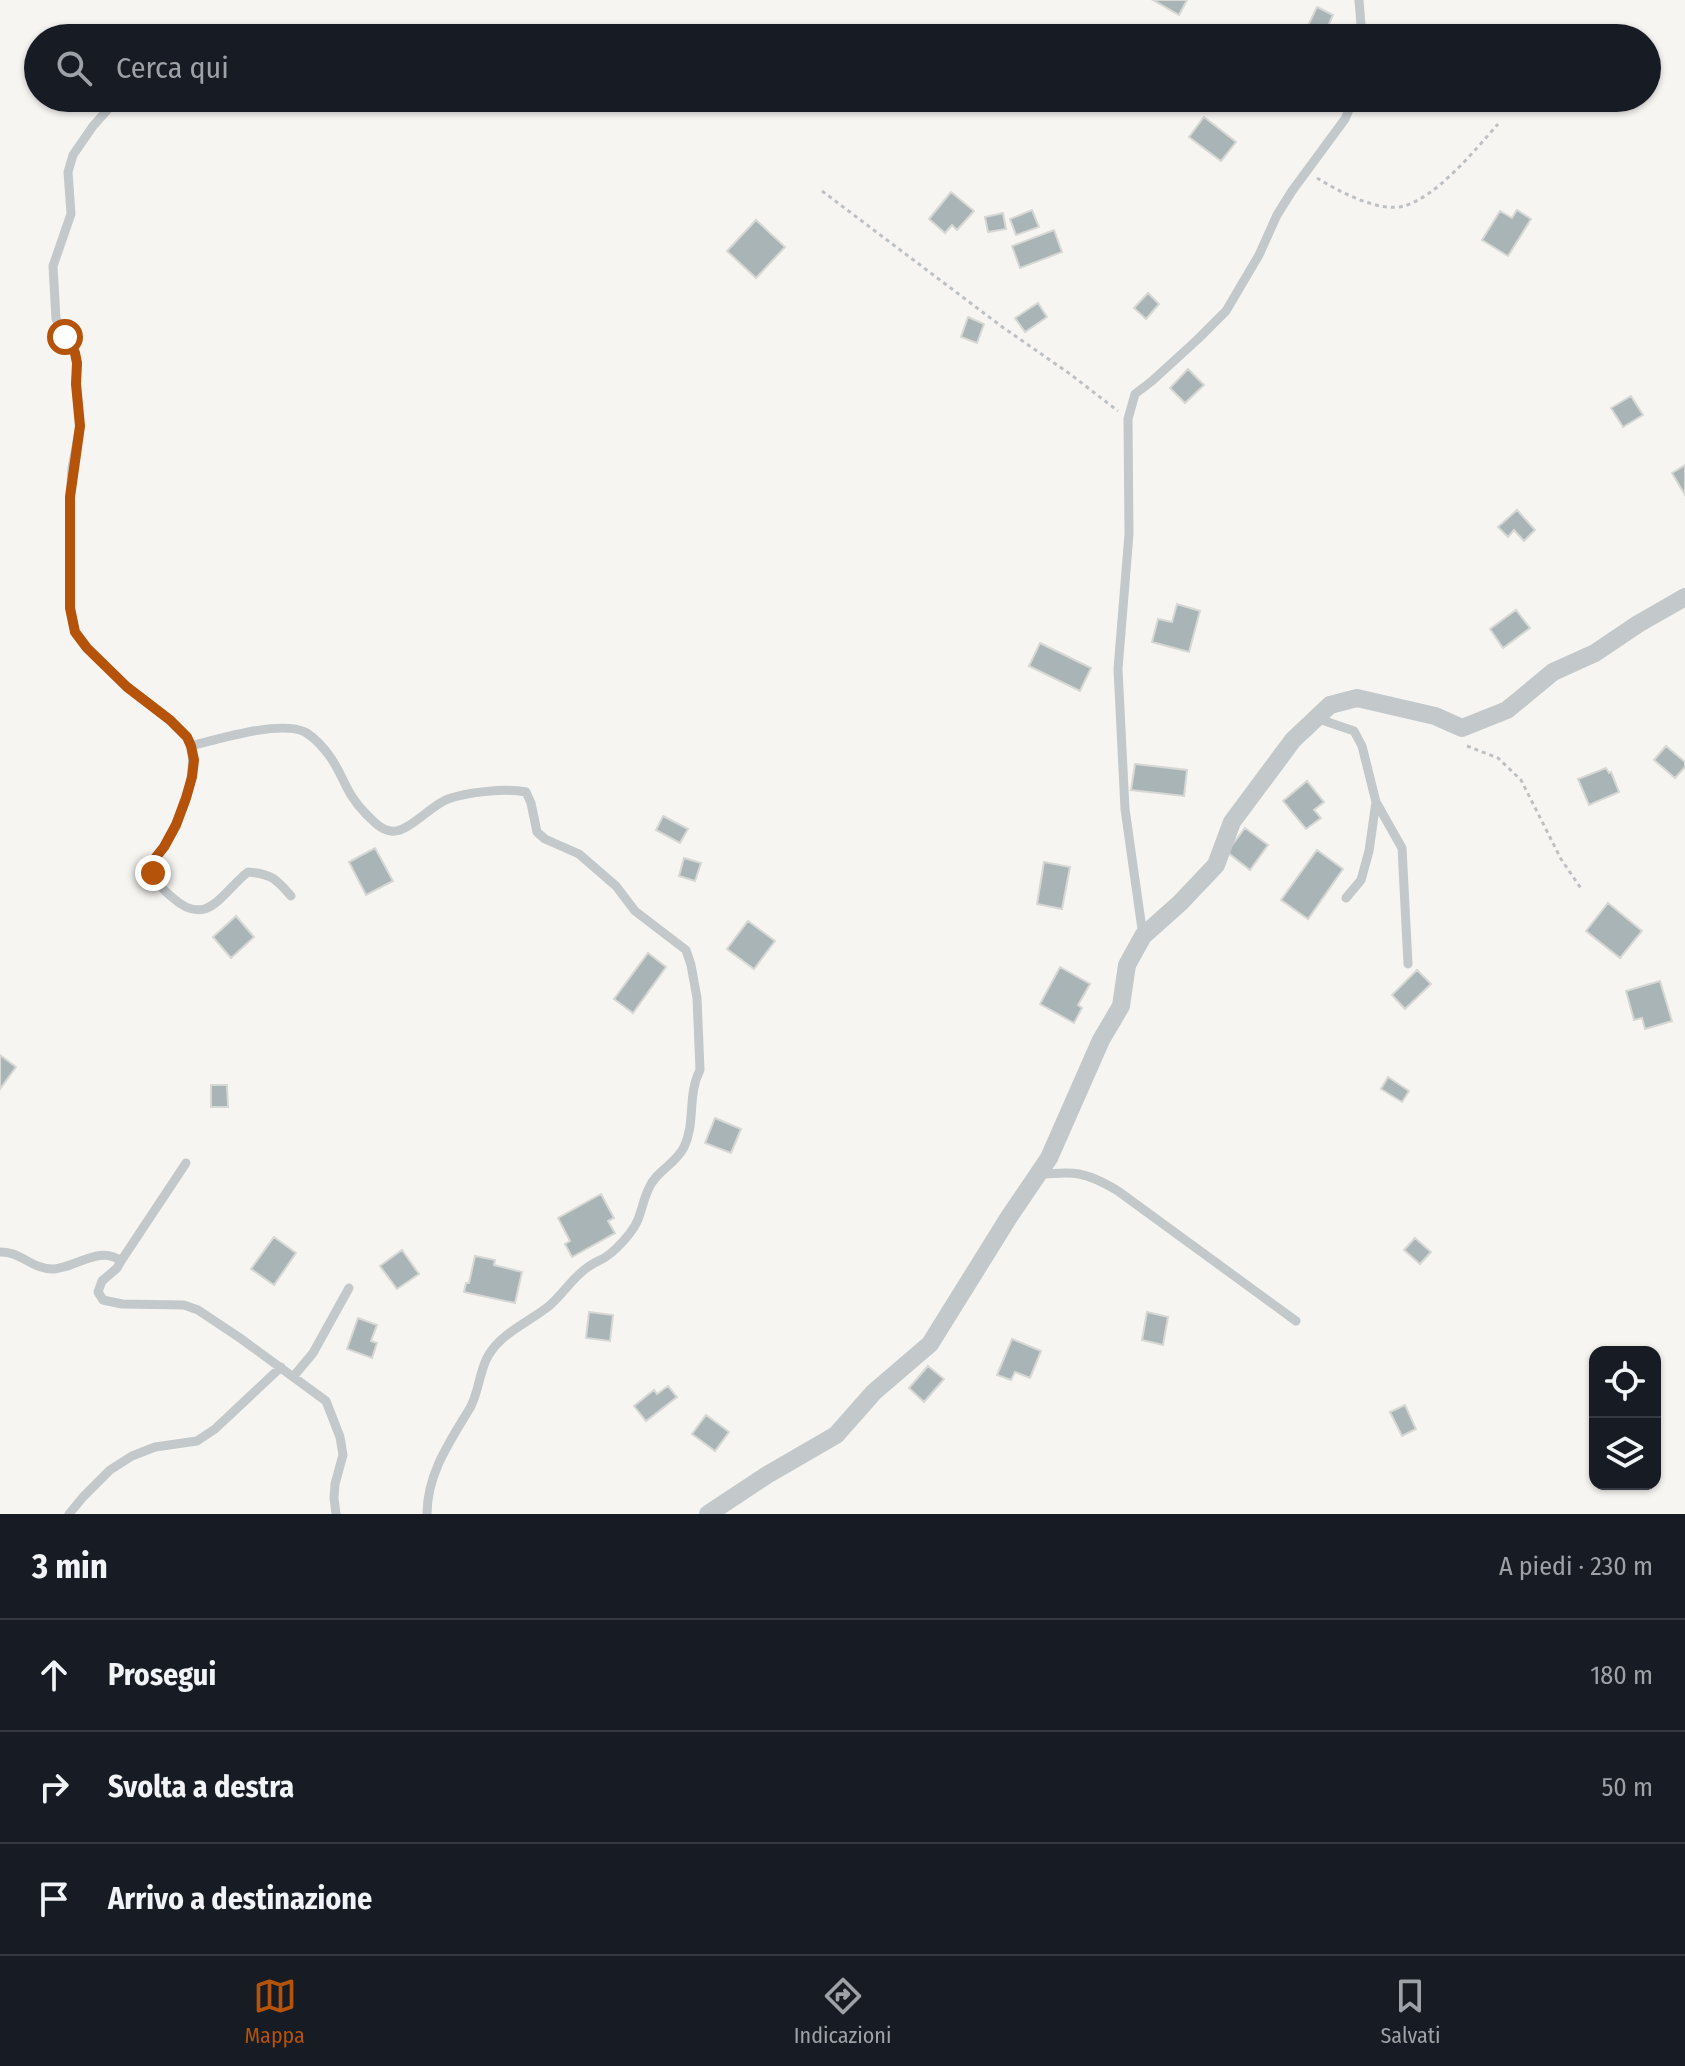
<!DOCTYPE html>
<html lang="it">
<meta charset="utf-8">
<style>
:root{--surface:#171b24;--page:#20242c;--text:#f1f3f6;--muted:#9ea1a6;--line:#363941;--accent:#b45309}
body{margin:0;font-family:"Fira Sans Condensed",sans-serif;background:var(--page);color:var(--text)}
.controls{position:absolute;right:24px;bottom:24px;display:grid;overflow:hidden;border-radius:16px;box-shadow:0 2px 6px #0004}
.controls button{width:72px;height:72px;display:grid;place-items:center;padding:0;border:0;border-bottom:2px solid var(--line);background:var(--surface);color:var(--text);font:40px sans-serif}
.stop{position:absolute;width:24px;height:24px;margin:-18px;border:6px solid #b45309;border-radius:50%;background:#fff}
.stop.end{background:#b45309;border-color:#fff;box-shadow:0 2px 8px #0008}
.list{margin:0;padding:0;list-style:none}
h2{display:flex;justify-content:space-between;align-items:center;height:104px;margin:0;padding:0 32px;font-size:34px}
h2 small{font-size:26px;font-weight:400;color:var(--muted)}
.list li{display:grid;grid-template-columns:52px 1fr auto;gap:24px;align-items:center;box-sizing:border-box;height:112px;padding:0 32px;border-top:2px solid var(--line)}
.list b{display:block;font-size:30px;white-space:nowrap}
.list em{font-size:26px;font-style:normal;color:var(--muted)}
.icon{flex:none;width:44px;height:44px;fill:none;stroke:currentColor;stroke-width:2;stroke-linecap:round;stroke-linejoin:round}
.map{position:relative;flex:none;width:1685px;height:1514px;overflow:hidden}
.search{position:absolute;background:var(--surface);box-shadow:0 2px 6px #0004;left:24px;right:24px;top:24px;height:88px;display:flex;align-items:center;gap:20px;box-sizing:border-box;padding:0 28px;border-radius:44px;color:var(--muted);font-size:30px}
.sheet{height:440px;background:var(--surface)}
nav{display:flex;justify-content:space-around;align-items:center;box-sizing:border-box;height:112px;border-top:2px solid var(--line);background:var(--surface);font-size:22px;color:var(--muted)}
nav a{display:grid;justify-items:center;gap:4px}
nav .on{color:var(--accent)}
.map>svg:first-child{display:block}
.building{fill:#a9b4b7;stroke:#d7d7d4;stroke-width:2}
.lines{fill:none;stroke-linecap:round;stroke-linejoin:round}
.path{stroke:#bec1c3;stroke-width:3;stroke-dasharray:4 4;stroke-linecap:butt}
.service{stroke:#c3c8ca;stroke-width:9}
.minor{stroke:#c3c8ca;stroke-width:18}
.route{stroke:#b45309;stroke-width:10}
</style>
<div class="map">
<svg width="1685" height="1514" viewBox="0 0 1685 1514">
<rect width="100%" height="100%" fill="#f6f5f2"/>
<path class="building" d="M1153 0H1187L1179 15Z
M1317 7 1333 15 1323 38H1314L1304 34Z
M1204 117 1236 142 1221 161 1189 137Z
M951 192 974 211 957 230 952 225 945 233 929 219Z
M1032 210 1039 227 1016 235 1010 219Z
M1517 210 1531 219 1508 256 1482 240 1500 211 1512 218Z
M1003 213 1006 229 988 232 985 217Z
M756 220 785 247 756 278 727 251Z
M1054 230 1062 252 1020 268 1012 246Z
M1148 293 1159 304 1146 319 1134 308Z
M1038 303 1047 317 1025 332 1015 318Z
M968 317 984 324 977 343 961 337Z
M1188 369 1204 385 1185 403 1170 388Z
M1631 396 1643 415 1623 427 1611 408Z
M1685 465V495L1672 473Z
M1517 510 1535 530 1524 541 1514 530 1508 537 1498 527Z
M1177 604 1200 611 1189 652 1152 642 1158 619 1172 622Z
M1516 610 1530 628 1503 648 1490 629Z
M1040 643 1091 668 1080 691 1029 666Z
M1666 746 1685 762V767L1675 778 1654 760Z
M1135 764 1187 770 1184 796 1131 790Z
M1606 768 1609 773 1611 772 1619 792 1589 805 1578 779Z
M1307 781 1324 802 1314 810 1321 818 1306 829 1283 801Z
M663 816 688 829 680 843 656 830Z
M1245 828 1268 845 1250 870 1227 852Z
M375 848 393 881 366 895 349 862Z
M1317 850 1343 869 1308 919 1281 900Z
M684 858 701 863 695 881 679 876Z
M1044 862 1070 867 1062 909 1037 904Z
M1608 903 1642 931 1620 958 1586 931Z
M236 916 254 937 231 958 213 937Z
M748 921 775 941 754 969 727 949Z
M648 953 666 967 633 1013 614 999Z
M1060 967 1090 984 1078 1005 1082 1008 1074 1023 1040 1004Z
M1417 970 1431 984 1405 1009 1392 995Z
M1660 981 1672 1021 1645 1029 1642 1018 1634 1020 1626 991Z
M0 1055 16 1067 0 1089Z
M1388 1077 1409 1091 1402 1102 1381 1089Z
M211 1085H227L228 1107H211Z
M715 1118 741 1129 731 1153 705 1143Z
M601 1194 614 1218 608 1221 615 1233 572 1257 565 1244 570 1241 558 1218Z
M274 1237 296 1253 274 1285 251 1269Z
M1415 1238 1431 1252 1420 1264 1404 1250Z
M402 1250 419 1274 397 1289 380 1266Z
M475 1256 495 1260 494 1265 522 1272 515 1303 464 1292 466 1283H469Z
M589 1312 613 1315 610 1341 586 1338Z
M1147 1312 1168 1317 1163 1345 1142 1340Z
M358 1318 377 1325 371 1341 377 1343 372 1358 347 1349Z
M1012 1339 1041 1351 1030 1378 1015 1372 1011 1380 997 1375Z
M928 1366 944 1379 924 1402 909 1388Z
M668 1386 677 1397 646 1421 634 1406 654 1390 657 1394Z
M1405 1405 1416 1429 1402 1436 1390 1412Z
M706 1415 729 1432 715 1451 692 1434Z"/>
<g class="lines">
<path class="path" d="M1317 178C1338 191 1379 213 1404 206 1438 196 1475 150 1498 124
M822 191 1001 326 1070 374 1118 411
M1467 746 1498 758 1521 780 1561 859 1582 890"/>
<path class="service" d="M1359 0 1362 38
M118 98 93 126 73 155 68 172 71 214 53 266 56 319 75 353 77 363 76 384 80 426 72 468 70 497V608L75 632 87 648 127 687 170 720 187 737 191 746C219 739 280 720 305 732 314 737 325 749 331 758 345 779 346 794 366 814 373 821 381 830 391 831 407 834 431 805 448 799 468 792 506 788 526 792L531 803 537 832 545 839 579 854 616 886 635 911 686 950 691 965 697 998 700 1070C687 1095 696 1122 684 1147 676 1164 656 1171 649 1188 641 1204 642 1218 630 1233 623 1242 614 1252 604 1258 599 1261 593 1263 588 1267 573 1277 563 1294 549 1306 529 1322 501 1333 488 1356 479 1372 479 1392 470 1408 450 1441 427 1474 427 1514
M1316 718 1354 731 1362 746 1376 802 1402 848 1408 964
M191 746C197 779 183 812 167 841 164 848 155 855 153 862 149 876 163 890 173 898 208 929 222 892 248 872 272 874 276 879 291 896
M1346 898 1361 880 1369 851 1376 802
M1143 936 1125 809 1118 669 1129 534 1128 419 1135 394 1152 381 1198 339 1226 311 1259 255 1277 215 1292 191 1345 119 1354 98
M1037 1175C1074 1171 1085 1171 1118 1191L1296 1321
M0 1252C20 1251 33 1270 54 1269 77 1267 100 1245 121 1261L117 1268 102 1281 98 1292 103 1300 122 1304 184 1305 198 1310 240 1338 326 1401 340 1437 343 1455 335 1484 334 1498 336 1514
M121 1261 186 1163
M293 1377 313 1353 349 1288
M69 1514 83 1497 110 1470 132 1456 155 1447 197 1441 215 1429 281 1367"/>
<path class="minor" d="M708 1514 767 1475 836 1435 874 1392 930 1344 1009 1217 1049 1158 1101 1040 1121 1006 1127 965 1143 936 1180 903 1216 865 1232 822 1293 740 1330 705 1357 698 1435 716 1462 728 1507 710 1553 672 1595 653 1638 624 1685 597"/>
</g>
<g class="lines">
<path class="route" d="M65 337 75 353 77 363 76 384 80 426 70 497V608L75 632 87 648 127 687 170 720 187 737 191 746 194 760 192 777 186 798 176 825 164 847 153 861V873"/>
</g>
</svg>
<div class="controls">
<button><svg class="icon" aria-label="locate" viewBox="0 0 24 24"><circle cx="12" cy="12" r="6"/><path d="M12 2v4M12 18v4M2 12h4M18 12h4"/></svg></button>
<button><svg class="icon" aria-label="layers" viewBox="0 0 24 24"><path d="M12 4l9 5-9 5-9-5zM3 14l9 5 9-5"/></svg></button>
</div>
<div class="stop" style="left:65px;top:337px"></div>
<div class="stop end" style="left:153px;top:873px"></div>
<div class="search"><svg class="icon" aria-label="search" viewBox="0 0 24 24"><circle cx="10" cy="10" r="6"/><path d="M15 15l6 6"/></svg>Cerca qui</div>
</div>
<section class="sheet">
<h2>3 min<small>A piedi · 230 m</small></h2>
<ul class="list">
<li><svg class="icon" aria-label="ahead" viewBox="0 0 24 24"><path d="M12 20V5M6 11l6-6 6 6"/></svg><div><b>Prosegui</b></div><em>180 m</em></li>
<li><svg class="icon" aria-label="right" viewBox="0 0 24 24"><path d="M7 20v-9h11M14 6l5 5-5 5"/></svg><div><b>Svolta a destra</b></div><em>50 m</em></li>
<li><svg class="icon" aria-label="arrive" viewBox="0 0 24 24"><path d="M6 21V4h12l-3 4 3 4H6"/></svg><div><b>Arrivo a destinazione</b></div></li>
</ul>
</section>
<nav>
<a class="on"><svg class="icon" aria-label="map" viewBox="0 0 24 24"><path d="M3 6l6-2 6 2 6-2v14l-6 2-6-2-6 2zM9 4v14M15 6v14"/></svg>Mappa</a>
<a><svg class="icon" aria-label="directions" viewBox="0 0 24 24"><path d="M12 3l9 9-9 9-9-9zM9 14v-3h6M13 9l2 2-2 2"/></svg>Indicazioni</a>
<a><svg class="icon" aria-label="saved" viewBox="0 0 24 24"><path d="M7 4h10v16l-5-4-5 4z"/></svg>Salvati</a>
</nav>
